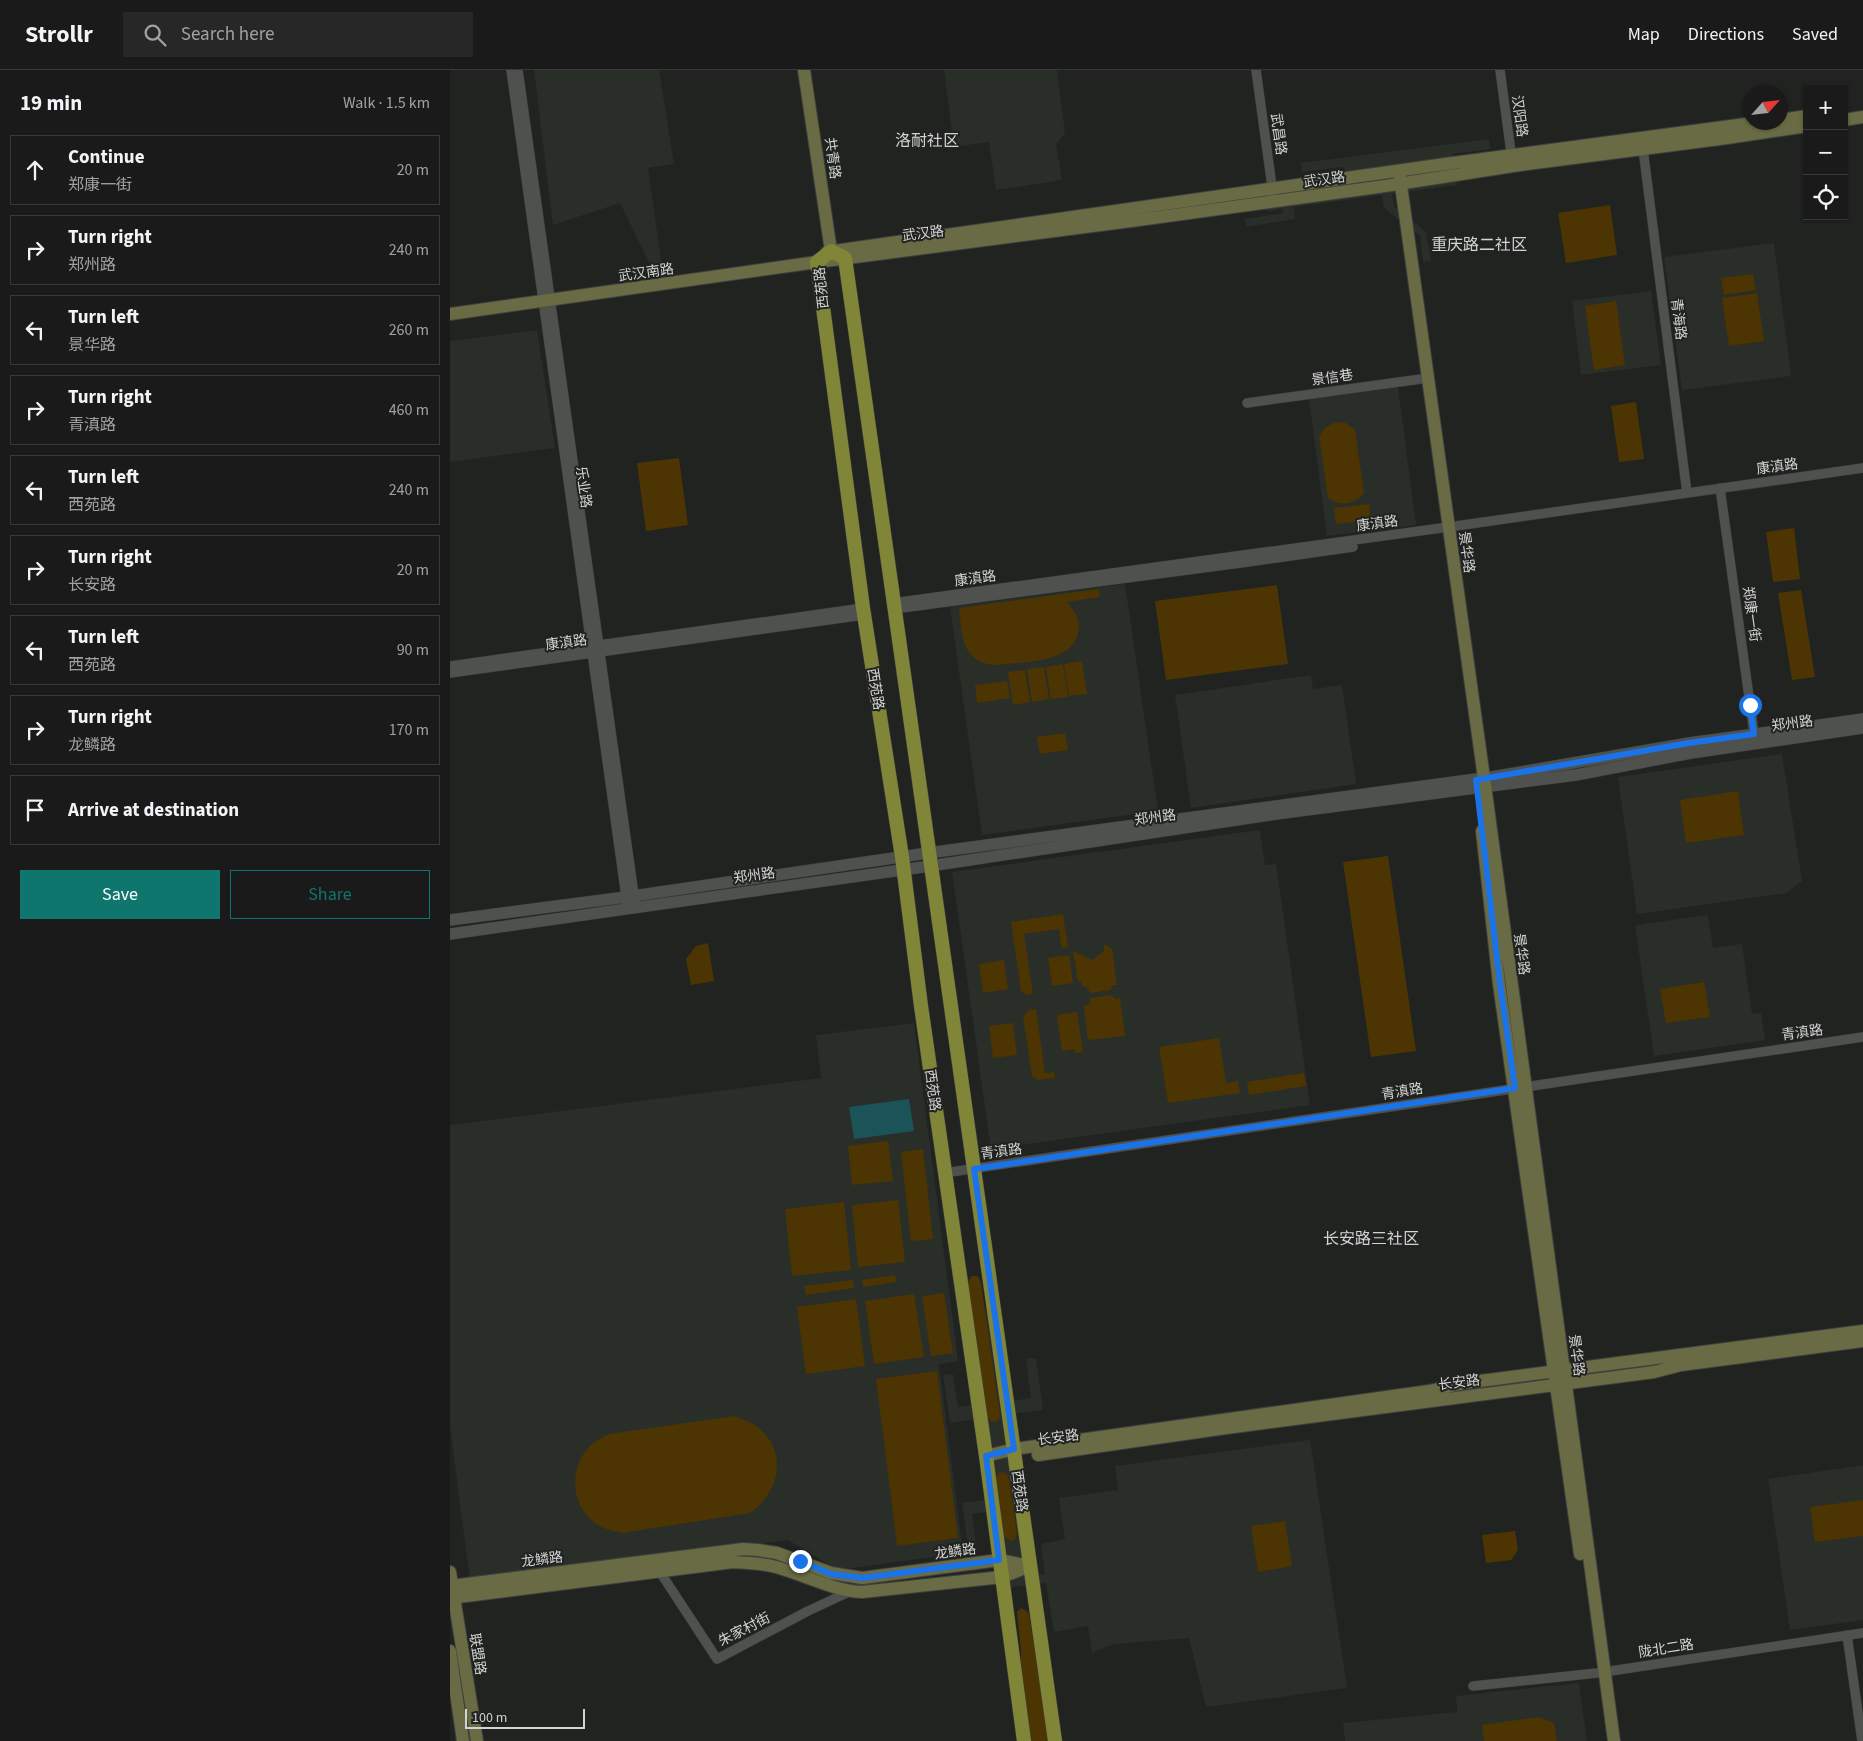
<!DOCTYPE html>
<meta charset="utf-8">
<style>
:root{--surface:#191a19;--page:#262726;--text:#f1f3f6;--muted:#9fa1a2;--line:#373838;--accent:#0f766e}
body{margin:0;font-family:"Source Sans 3","Noto Sans SC",sans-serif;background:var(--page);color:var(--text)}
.controls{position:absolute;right:15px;top:15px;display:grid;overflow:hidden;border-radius:0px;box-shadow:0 1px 4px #0004}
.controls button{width:45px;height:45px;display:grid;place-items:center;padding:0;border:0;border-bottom:1px solid var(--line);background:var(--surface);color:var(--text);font:25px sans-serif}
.compass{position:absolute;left:1293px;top:15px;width:45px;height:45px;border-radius:50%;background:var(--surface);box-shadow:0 1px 4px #0004;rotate:63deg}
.scale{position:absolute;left:15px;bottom:12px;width:120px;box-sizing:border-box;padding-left:5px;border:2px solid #d2d3d2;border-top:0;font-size:14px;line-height:18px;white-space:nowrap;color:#d2d3d2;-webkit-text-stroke:4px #212321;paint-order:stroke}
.stop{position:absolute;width:15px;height:15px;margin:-11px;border:4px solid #1a73e8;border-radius:50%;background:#fff}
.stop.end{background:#1a73e8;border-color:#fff;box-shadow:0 1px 5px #0008}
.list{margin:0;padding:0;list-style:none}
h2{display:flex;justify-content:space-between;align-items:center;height:65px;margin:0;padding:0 20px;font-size:21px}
h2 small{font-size:16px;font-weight:400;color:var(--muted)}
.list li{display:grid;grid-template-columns:32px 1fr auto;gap:15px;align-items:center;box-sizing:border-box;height:70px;margin:0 10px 10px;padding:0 10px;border:1px solid var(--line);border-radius:0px}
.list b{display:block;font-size:19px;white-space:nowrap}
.list p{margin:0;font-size:16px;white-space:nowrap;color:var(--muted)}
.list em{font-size:16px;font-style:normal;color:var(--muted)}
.actions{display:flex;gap:10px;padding:15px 20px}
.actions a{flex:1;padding:11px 0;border:1px solid var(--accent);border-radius:0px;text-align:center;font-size:18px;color:var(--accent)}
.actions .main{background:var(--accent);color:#fff}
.icon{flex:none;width:28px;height:28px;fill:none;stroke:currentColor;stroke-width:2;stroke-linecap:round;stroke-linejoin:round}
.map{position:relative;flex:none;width:1413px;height:1671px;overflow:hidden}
header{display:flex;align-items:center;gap:30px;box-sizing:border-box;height:70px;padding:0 25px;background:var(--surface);border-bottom:1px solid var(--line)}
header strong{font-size:24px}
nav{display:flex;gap:28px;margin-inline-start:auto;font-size:18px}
.search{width:350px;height:45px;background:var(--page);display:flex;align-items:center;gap:12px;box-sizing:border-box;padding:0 18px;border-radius:0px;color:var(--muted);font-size:19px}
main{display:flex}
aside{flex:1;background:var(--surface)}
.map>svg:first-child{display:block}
.built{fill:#292e28}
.green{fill:#4c3502}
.water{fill:#1c5359}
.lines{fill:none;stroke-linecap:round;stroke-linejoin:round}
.minor-casing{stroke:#3f403e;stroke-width:10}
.tertiary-casing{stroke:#3f403e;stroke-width:12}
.secondary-casing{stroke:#3f403e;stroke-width:14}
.primary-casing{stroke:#3f403e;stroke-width:15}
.minor{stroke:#4f514f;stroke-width:9}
.tertiary{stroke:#4f514f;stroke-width:11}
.secondary{stroke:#686b43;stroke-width:12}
.primary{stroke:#818538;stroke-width:14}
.route{stroke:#1a73e8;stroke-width:6}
.labels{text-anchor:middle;stroke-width:4;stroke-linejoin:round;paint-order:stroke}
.street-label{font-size:14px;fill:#d2d3d2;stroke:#212321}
.quarter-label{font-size:16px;fill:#d2d3d2;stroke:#212321}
</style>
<header>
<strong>Strollr</strong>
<div class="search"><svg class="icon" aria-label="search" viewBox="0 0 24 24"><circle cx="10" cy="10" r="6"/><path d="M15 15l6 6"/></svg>Search here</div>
<nav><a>Map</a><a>Directions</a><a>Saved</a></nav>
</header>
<main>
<aside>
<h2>19 min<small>Walk · 1.5 km</small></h2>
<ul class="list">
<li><svg class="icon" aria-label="ahead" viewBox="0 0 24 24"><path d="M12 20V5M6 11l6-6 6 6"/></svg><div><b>Continue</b><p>郑康一街</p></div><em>20 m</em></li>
<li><svg class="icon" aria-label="right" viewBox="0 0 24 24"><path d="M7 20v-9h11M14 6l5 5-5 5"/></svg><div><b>Turn right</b><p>郑州路</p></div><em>240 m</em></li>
<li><svg class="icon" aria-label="left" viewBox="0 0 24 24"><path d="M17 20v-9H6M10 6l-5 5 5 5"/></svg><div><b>Turn left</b><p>景华路</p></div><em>260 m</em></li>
<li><svg class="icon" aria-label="right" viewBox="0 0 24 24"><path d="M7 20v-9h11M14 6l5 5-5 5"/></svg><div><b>Turn right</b><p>青滇路</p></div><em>460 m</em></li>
<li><svg class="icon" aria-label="left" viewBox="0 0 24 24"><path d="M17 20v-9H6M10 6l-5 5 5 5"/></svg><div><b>Turn left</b><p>西苑路</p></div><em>240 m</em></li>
<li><svg class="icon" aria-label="right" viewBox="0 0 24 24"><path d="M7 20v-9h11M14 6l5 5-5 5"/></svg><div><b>Turn right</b><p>长安路</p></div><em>20 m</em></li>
<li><svg class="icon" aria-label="left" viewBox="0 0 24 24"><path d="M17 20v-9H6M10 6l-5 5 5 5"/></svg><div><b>Turn left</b><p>西苑路</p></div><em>90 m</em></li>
<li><svg class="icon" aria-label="right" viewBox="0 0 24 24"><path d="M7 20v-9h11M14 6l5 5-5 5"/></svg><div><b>Turn right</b><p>龙鳞路</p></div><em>170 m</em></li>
<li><svg class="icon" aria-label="arrive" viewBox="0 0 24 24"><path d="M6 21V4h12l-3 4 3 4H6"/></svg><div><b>Arrive at destination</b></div></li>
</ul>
<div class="actions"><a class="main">Save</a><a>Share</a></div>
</aside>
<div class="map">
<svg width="1413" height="1671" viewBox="0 0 1413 1671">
<rect width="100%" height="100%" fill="#212321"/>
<path class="built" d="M84 0H209L224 94 198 98 212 197 202 198 170 133 103 155Z
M494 0H607L615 63 606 74 612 110 546 120 539 72 504 77Z
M1039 69 1040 79 1002 84 1007 115 942 124 944 136 976 162 981 191 973 192 970 166 934 138 932 125 844 137 845 149 796 157 795 149 833 143V139L817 141 814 125 896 107 894 97 852 102 851 93Z
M1324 173 1341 306 1232 320 1214 187Z
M1201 221 1211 295 1131 305 1122 231Z
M87 260 105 378 0 392V271Z
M948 317 966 455 877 466 859 329Z
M675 514 708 741 532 765 500 537Z
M861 605 863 619 892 615 906 714 741 738 725 625Z
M1332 684 1352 811 1336 823 1187 844 1168 707Z
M810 760 815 795 826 794 860 1035 541 1079 502 802Z
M1258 845 1263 878 1292 874 1302 944 1311 943 1315 970 1204 986 1185 855Z
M464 953 508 1291 489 1294 513 1483 387 1500 338 1470 20 1511 0 1356V1055L371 1008 366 965Z
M548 1239 561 1331 581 1328 576 1289 586 1288 593 1340 563 1344 585 1505 595 1504 591 1474 615 1469 609 1428 668 1420 665 1396 860 1370 897 1618 756 1637 739 1568 664 1574 642 1583 638 1556 604 1562 596 1513 556 1518 545 1441 522 1444 526 1474 518 1475 512 1433 543 1429 532 1348 500 1353 493 1305 503 1304 508 1337 530 1334 518 1243Z
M1413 1395V1550L1340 1560 1318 1409Z
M1129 1613 1137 1671H895L893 1653 1007 1642 1006 1626Z"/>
<path class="green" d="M1160 135 1167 185 1116 193 1108 143Z
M1303 204 1306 220 1274 225 1271 208Z
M1307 223 1314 271 1279 276 1272 228Z
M1166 231 1175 295 1144 300 1135 236Z
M1186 332 1194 389 1169 392 1161 336Z
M885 352 896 353 905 360 914 423C904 435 890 437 878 428L869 366 875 358Z
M229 388 238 455 196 461 187 393Z
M919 434 921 450 886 454 884 438Z
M1344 458 1350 509 1323 512 1316 462Z
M827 515 838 594 716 610 705 531Z
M649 519 650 527 616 532C625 540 631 550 628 563 622 594 570 592 544 595 511 592 512 564 509 538Z
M1351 520 1365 607 1342 610 1328 523Z
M632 591 637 624 619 626 614 594Z
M613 594 618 627 601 629 596 597Z
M594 597 599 629 582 632 577 599Z
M575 600 580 632 563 635 558 602Z
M557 611 560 628 527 633 525 615Z
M615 663 618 680 590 684 587 667Z
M1288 721 1294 765 1236 773 1230 730Z
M938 786 966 981 921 987 893 792Z
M613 844 618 877 612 878 609 859 574 864 583 924 577 925 571 921 561 852Z
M258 873 264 911 241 915 236 889 246 876Z
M654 874 662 879 667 915H662L661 920 640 923 637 917 632 916V911H628L623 881 642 890 654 881Z
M619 885 623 913 602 916 598 888Z
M554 890 558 919 533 923 529 894Z
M1254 912 1260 947 1216 953 1210 919Z
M661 925 666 929 670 928 675 966 638 970 634 936 639 934 641 928Z
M586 939 595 1003 604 1002 605 1008 588 1010 582 1006 573 947 579 940Z
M627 942 633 982 625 983 624 979 612 981 607 945Z
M563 953 567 985 543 988 539 956Z
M769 968 776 1013 788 1011 790 1023 718 1033 709 977Z
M854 1003 856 1016 799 1025 797 1012Z
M438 1071 443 1111 402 1115 398 1076Z
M473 1079 483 1169 461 1171 451 1082Z
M448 1130 455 1192 408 1197 402 1135Z
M394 1132 401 1200 342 1206 335 1139Z
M445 1205 446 1212 413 1217 412 1210Z
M521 1206H528L531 1212 550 1346C549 1350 547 1351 542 1352L537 1347 518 1213Z
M403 1210 404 1218 356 1225 354 1216Z
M494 1223 503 1283 481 1286 472 1226Z
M464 1224 474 1287 424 1294 415 1231Z
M406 1229 415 1296 356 1304 347 1237Z
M487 1301 508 1468 447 1476 426 1309Z
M285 1346C294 1350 302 1352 310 1359 338 1384 329 1423 300 1443L172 1463C164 1461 157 1460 150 1456 120 1440 117 1396 142 1374 147 1370 153 1367 159 1364Z
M550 1402 556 1403 559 1409 567 1464 565 1469 561 1471 554 1467 545 1408Z
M1413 1430V1466L1365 1472 1360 1437Z
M835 1451 842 1496 808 1502 801 1456Z
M1065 1461 1068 1480 1061 1490 1036 1493 1032 1465Z
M571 1538 577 1541 579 1545 600 1671H580L571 1601V1581L567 1542Z
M1089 1647 1104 1653 1107 1671H1034L1032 1655Z"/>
<path class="water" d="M459 1029 464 1061 404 1069 399 1037Z"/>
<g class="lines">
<defs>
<path id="minor" d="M61 0 177 834
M68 0 185 832
M806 0 823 124
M1050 0 1062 90
M1193 79 1237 423
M797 333 971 309
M1270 418 1305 670
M443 533 1006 456 1413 398
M444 539 798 492 903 477
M0 596 413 538
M0 603 414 545
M494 1103 1413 967
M210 1502 267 1589 358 1541 401 1521
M1397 1565 1412 1671
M1023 1616 1147 1603 1413 1563"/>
<path id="tertiary" d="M0 850 176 827 478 783 1041 707 1239 673 1413 649
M0 864 480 796 826 744 1126 705 1241 683 1413 658"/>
<path id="secondary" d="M354 0 381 181
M1330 50 1357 46
M1394 50 1413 47
M949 101 1034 708 1164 1671
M377 182 995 94 1311 52
M0 244 367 192 681 151 935 116 1063 96 1277 68 1357 56
M1032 761 1049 914 1130 1484
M588 1385 776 1358 1204 1302 1231 1295 1413 1271
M536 1386 564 1379 979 1321 1015 1313 1413 1261
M0 1502 27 1671
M0 1516 293 1479 308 1480 327 1483 381 1503 412 1508 549 1490 580 1496
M0 1528 283 1492C297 1493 311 1493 326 1497 355 1505 381 1520 412 1522L552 1507 580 1496
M0 1581 13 1671"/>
<path id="primary" d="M574 1671 536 1386 471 936 452 787 413 538 367 192 381 181 395 188 605 1671"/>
</defs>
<use href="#minor" class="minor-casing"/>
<use href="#tertiary" class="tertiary-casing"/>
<use href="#secondary" class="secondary-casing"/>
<use href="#primary" class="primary-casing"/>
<use href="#minor" class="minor"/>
<use href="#tertiary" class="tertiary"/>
<use href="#secondary" class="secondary"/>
<use href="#primary" class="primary"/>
</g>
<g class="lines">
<path class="route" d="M350 1491 381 1504 412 1508 549 1490 536 1386 564 1379 524 1099 1065 1018 1050 914 1026 710 1239 673 1304 664 1300 635"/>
</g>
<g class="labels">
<g class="street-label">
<text transform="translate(1070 46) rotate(82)" y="5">汉阳路</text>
<text transform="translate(829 64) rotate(82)" y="5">武昌路</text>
<text transform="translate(383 88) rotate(82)" y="5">共青路</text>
<text transform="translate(874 109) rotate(-8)" y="5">武汉路</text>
<text transform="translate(473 163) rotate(-7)" y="5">武汉路</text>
<text transform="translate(196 202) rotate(-8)" y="5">武汉南路</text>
<text transform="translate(371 218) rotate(-96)" y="5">西苑路</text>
<text transform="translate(1229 249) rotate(83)" y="5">青海路</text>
<text transform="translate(882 307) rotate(-8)" y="5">景信巷</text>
<text transform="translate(1327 396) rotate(-8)" y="5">康滇路</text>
<text transform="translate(134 417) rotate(82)" y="5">乐业路</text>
<text transform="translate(927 453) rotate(-8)" y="5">康滇路</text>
<text transform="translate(1017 482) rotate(82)" y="5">景华路</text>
<text transform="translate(525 508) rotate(-8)" y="5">康滇路</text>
<text transform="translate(1302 544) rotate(82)" y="5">郑康一街</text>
<text transform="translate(116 572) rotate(-8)" y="5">康滇路</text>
<text transform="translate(426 619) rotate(81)" y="5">西苑路</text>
<text transform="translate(1342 653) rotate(-8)" y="5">郑州路</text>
<text transform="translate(705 747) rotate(-8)" y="5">郑州路</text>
<text transform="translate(304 805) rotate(-8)" y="5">郑州路</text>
<text transform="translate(1072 884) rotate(82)" y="5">景华路</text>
<text transform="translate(1352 962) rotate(-8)" y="5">青滇路</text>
<text transform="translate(483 1020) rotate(82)" y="5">西苑路</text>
<text transform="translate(952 1021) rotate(-9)" y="5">青滇路</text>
<text transform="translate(551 1081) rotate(-8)" y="5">青滇路</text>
<text transform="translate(1127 1285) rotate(82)" y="5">景华路</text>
<text transform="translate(1009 1312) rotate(-7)" y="5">长安路</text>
<text transform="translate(608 1367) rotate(-8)" y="5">长安路</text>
<text transform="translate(570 1421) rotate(82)" y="5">西苑路</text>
<text transform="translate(505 1481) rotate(-8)" y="5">龙鳞路</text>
<text transform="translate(92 1489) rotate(-7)" y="5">龙鳞路</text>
<text transform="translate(294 1559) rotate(-27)" y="5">朱家村街</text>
<text transform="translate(1216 1578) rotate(-9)" y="5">陇北二路</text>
<text transform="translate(28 1584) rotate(81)" y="5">联盟路</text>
</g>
<g class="quarter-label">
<text x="477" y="76">洛耐社区</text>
<text x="1029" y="180">重庆路二社区</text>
<text x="921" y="1174">长安路三社区</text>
</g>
</g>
</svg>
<div class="controls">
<button>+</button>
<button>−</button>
<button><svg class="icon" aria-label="locate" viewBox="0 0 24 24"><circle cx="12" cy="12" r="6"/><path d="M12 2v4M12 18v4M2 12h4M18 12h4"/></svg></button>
</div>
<svg class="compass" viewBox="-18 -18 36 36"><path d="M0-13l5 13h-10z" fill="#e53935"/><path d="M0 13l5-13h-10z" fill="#9fa1a2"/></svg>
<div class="scale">100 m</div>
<div class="stop" style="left:1300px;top:635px"></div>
<div class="stop end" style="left:350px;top:1491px"></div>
</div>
</main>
